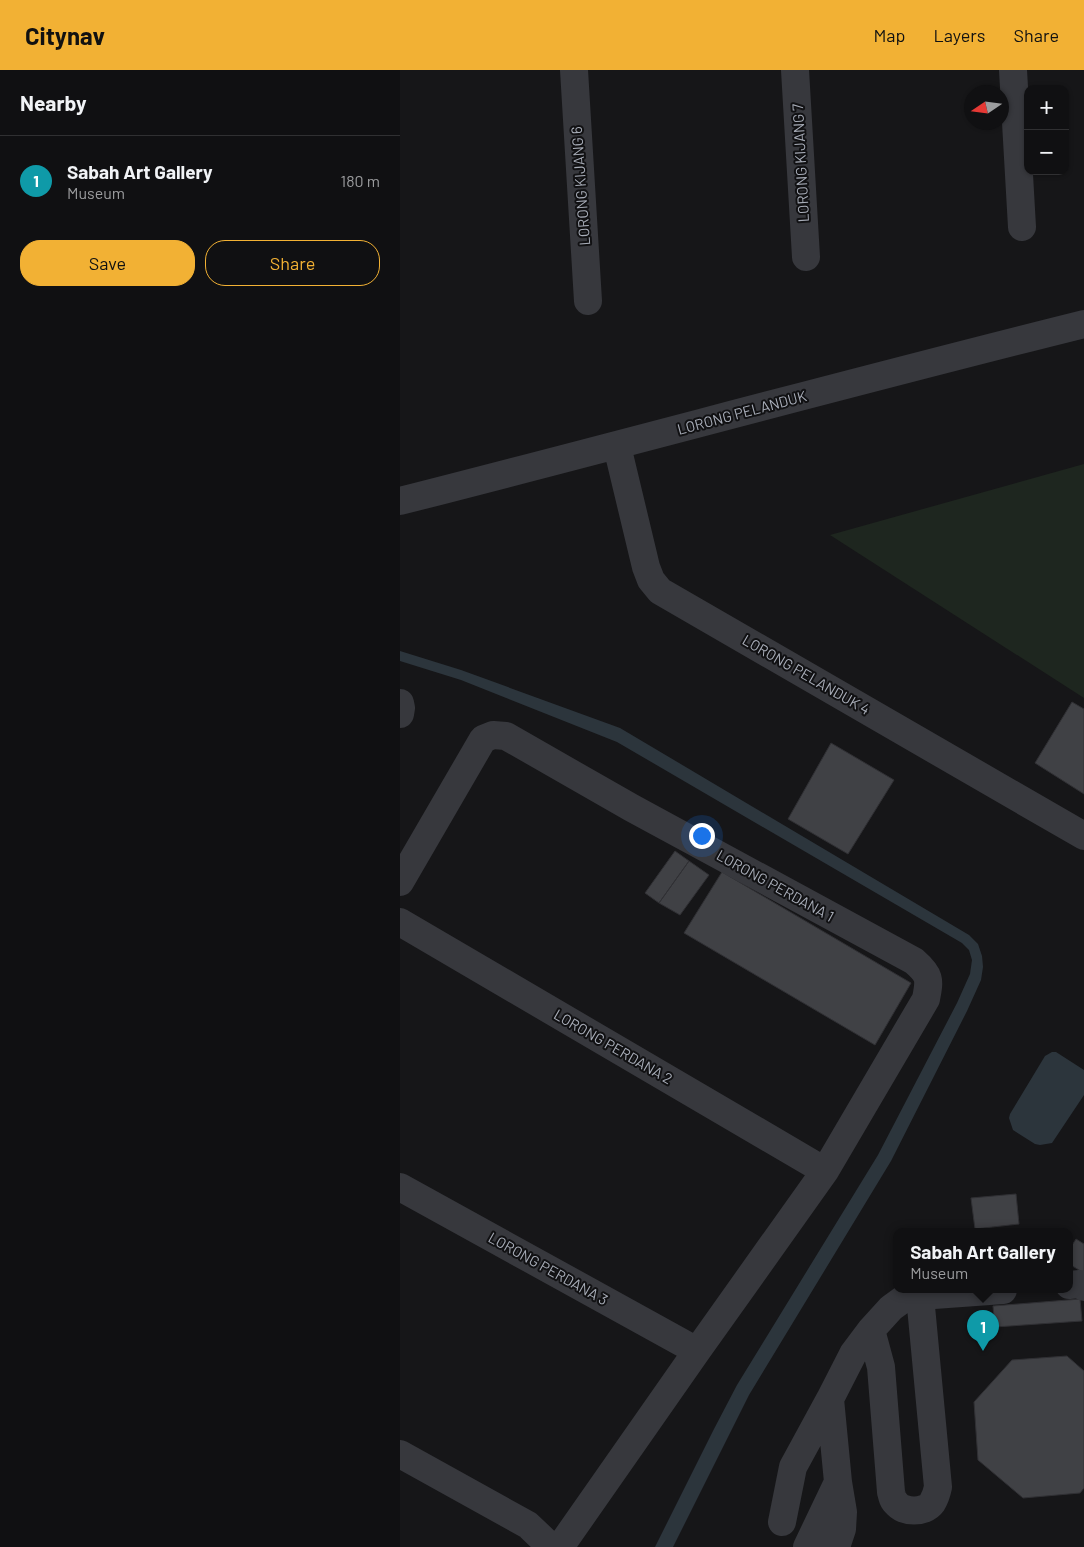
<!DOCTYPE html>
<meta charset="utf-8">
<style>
:root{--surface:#101012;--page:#1e1e20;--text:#f1f3f6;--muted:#9c9d9f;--line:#303032;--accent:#f2b134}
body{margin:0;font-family:Barlow,sans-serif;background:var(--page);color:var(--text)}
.controls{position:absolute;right:15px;top:15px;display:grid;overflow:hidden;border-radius:10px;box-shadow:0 1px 4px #0004}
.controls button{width:45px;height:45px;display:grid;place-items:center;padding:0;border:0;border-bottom:1px solid var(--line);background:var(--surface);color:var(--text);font:25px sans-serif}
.compass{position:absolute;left:564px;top:15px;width:45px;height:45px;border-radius:50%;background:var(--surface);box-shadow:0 1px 4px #0004;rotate:257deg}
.you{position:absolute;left:301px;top:765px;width:18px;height:18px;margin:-12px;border:4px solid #fff;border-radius:50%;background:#1a73e8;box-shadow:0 0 0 8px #1a73e833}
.badge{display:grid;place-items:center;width:32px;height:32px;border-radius:50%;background:var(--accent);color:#fff;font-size:16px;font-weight:700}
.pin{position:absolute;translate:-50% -41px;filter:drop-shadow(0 1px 2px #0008)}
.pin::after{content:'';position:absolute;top:26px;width:18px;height:15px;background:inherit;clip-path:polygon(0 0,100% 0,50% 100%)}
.popup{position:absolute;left:493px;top:1158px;width:180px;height:65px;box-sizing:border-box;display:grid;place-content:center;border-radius:10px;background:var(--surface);filter:drop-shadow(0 1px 4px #0005);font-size:16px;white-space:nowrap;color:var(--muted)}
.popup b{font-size:19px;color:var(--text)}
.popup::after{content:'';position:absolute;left:50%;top:100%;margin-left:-10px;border:10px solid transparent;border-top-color:var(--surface)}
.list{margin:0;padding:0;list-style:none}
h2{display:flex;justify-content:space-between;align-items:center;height:65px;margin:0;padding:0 20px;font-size:21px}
h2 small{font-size:16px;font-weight:400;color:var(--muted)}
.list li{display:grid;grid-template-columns:32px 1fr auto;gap:15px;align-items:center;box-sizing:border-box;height:90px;padding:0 20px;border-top:1px solid var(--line)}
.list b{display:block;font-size:19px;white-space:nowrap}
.list p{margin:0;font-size:16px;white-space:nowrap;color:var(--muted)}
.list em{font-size:16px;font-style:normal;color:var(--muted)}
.actions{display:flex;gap:10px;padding:15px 20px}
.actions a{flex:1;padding:11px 0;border:1px solid var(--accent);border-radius:20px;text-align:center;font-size:18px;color:var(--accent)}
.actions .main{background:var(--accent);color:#111}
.map{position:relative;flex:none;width:684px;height:1477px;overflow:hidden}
header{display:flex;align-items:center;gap:30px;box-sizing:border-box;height:70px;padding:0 25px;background:var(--accent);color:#111}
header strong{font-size:24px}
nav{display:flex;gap:28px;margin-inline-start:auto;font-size:18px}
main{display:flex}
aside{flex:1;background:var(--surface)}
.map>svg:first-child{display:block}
.green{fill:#1e261f}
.water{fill:#2c353c}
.building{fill:#404145;stroke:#303034}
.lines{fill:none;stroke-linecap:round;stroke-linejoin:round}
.minor{stroke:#37383d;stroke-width:28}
.labels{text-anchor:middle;stroke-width:4;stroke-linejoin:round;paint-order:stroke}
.street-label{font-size:15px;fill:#a8adb8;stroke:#111113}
</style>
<header>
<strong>Citynav</strong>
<nav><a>Map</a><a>Layers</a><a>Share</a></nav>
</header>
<main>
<aside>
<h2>Nearby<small></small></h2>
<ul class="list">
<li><span class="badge" style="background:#0f9aa8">1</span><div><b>Sabah Art Gallery</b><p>Museum</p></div><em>180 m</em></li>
</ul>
<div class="actions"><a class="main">Save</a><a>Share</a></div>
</aside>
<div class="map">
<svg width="684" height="1477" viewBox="0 0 684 1477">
<rect width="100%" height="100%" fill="#161618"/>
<path class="green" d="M684 394V628L430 465Z"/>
<path class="water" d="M0 581 61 600 220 658 569 865 578 874 582 886 583 897 581 910 567 941 491 1091 349 1325 273 1477H255L314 1359 337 1315 478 1085 557 933 570 904 572 890 569 880 562 873 217 672 61 610 0 591Z
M652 982H656L684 1000V1025L652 1073 640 1075 635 1074 613 1060 609 1048 610 1044 645 986Z"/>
<path class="building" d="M672 632 684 639V724L635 693Z
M431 673 494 710 448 784 388 749Z
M275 781 289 791 259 833 245 823Z
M289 791 309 805 280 845 259 833Z
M322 802 511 913 475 975 284 863Z
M616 1124 619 1154 575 1159 571 1128Z
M676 1169 684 1174V1203L669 1194V1180Z
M680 1229 682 1251 595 1257 593 1236Z
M667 1286 684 1301V1418L680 1423 623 1428 578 1390 574 1332 612 1290Z"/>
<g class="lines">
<path class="minor" d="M174 0 188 231
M395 0 406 187
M613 0 622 157
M217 376 246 497 251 510 260 521 684 766
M0 431C228 373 455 311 684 254
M0 633 1 638 0 644
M0 812 83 669 93 665 106 666 232 738 514 891C530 905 530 909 526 929L425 1101 297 1281 160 1477
M0 852 425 1101
M0 1117 297 1281
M669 1215 680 1214 684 1217
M471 1260 481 1297 491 1422C492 1426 493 1431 496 1433 503 1443 525 1443 532 1433 535 1428 537 1422 538 1417L520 1226
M0 1384 128 1455 151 1477
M382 1452 393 1397 430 1329
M407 1477 438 1412
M436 1477 442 1459 443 1442 438 1412 430 1329 453 1284 471 1260 491 1238 502 1230 520 1226 603 1220"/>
</g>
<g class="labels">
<g class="street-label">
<text transform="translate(401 93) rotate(-93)" y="5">LORONG KIJANG 7</text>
<text transform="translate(181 116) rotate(-94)" y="5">LORONG KIJANG 6</text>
<text transform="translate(342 343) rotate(-15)" y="5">LORONG PELANDUK</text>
<text transform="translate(406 605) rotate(30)" y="5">LORONG PELANDUK 4</text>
<text transform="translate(375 816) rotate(29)" y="5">LORONG PERDANA 1</text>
<text transform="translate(213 977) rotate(30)" y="5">LORONG PERDANA 2</text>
<text transform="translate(148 1199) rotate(29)" y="5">LORONG PERDANA 3</text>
</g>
</g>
</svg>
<div class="controls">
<button>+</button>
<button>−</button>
</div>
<svg class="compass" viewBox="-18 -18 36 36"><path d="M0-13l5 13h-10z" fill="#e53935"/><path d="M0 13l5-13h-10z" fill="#9c9d9f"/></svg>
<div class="you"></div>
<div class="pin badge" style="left:583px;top:1281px;background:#0f9aa8">1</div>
<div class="popup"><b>Sabah Art Gallery</b>Museum</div>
</div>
</main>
